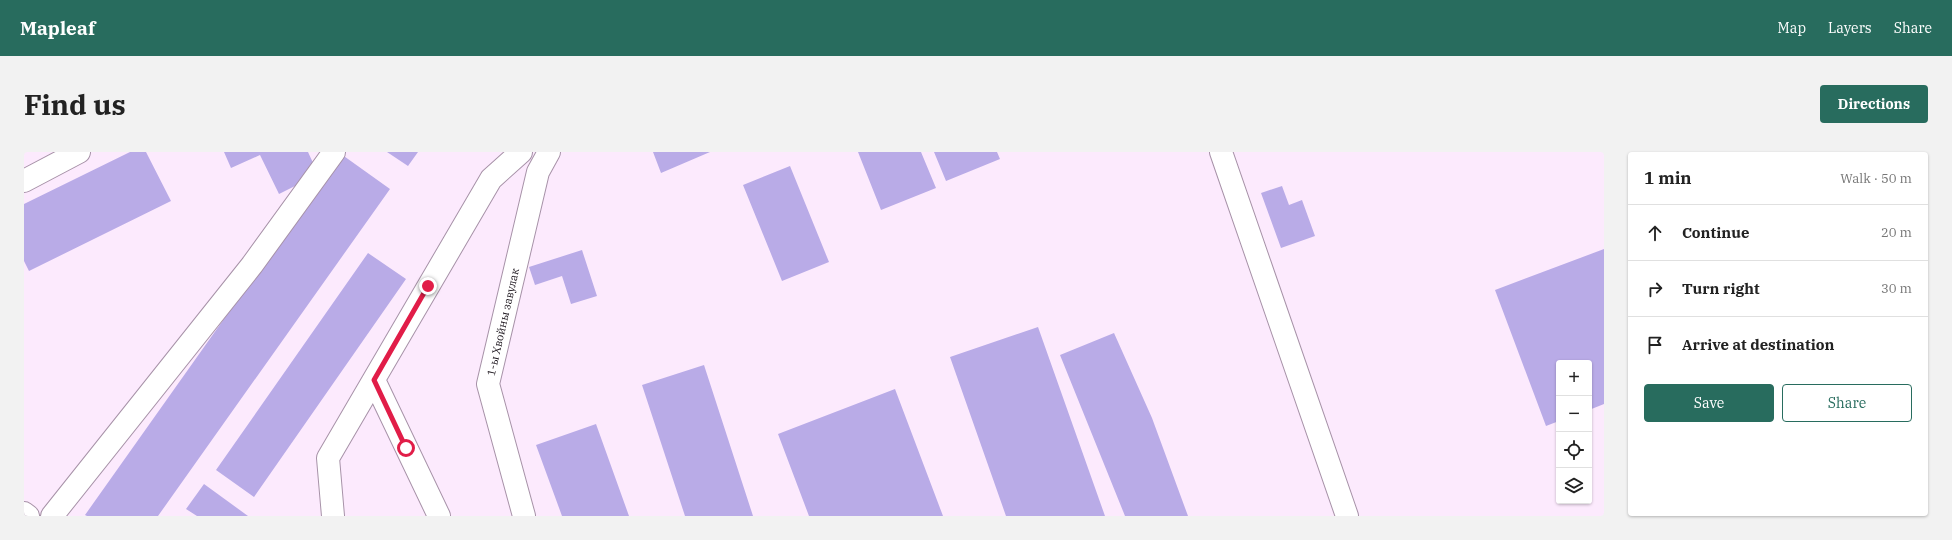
<!DOCTYPE html>
<meta charset="utf-8">
<style>
:root{--surface:#fff;--page:#f2f2f2;--text:#222;--muted:#767676;--line:#e0e0e0;--accent:#286c5e}
body{margin:0;font-family:"IBM Plex Serif",serif;background:var(--page);color:var(--text)}
.controls{position:absolute;right:12px;bottom:12px;display:grid;overflow:hidden;border-radius:4px;box-shadow:0 1px 3px #0004}
.controls button{width:36px;height:36px;display:grid;place-items:center;padding:0;border:0;border-bottom:1px solid var(--line);background:var(--surface);color:var(--text);font:20px sans-serif}
.stop{position:absolute;width:12px;height:12px;margin:-9px;border:3px solid #e11d48;border-radius:50%;background:#fff}
.stop.end{background:#e11d48;border-color:#fff;box-shadow:0 1px 4px #0008}
.list{margin:0;padding:0;list-style:none}
h2{display:flex;justify-content:space-between;align-items:center;height:52px;margin:0;padding:0 16px;font-size:17px}
h2 small{font-size:13px;font-weight:400;color:var(--muted)}
.list li{display:grid;grid-template-columns:26px 1fr auto;gap:12px;align-items:center;box-sizing:border-box;height:56px;padding:0 16px;border-top:1px solid var(--line)}
.list b{display:block;font-size:15px;white-space:nowrap}
.list em{font-size:13px;font-style:normal;color:var(--muted)}
.actions{display:flex;gap:8px;padding:12px 16px}
.actions a{flex:1;padding:9px 0;border:1px solid var(--accent);border-radius:4px;text-align:center;font-size:14px;color:var(--accent)}
.actions .main{background:var(--accent);color:#fff}
.icon{flex:none;width:22px;height:22px;fill:none;stroke:currentColor;stroke-width:2;stroke-linecap:round;stroke-linejoin:round}
.map{position:relative;flex:none;width:1580px;height:364px;overflow:hidden;border-radius:4px}
header{display:flex;align-items:center;gap:24px;box-sizing:border-box;height:56px;padding:0 20px;background:var(--accent);color:#fff}
header strong{font-size:19px}
nav{display:flex;gap:22px;margin-inline-start:auto;font-size:14px}
.intro{display:flex;align-items:center;justify-content:space-between;box-sizing:border-box;height:96px;padding:0 24px}
h1{margin:0;font-size:28px}
.button{padding:10px 18px;border-radius:4px;background:var(--accent);color:#fff;font-size:14px;font-weight:700}
main{display:flex;gap:24px;padding:0 24px}
aside{flex:1;background:var(--surface);border-radius:4px;box-shadow:0 1px 3px #0004}
.map>svg:first-child{display:block}
.building{fill:#b9abe7}
.lines{fill:none;stroke-linecap:round;stroke-linejoin:round}
.minor-casing{stroke:#a792a8;stroke-width:24}
.minor{stroke:#fff;stroke-width:22}
.route{stroke:#e11d48;stroke-width:5}
.labels{text-anchor:middle;stroke-width:3;stroke-linejoin:round;paint-order:stroke}
.street-label{font-size:11px;fill:#181119;stroke:#fff}
</style>
<header>
<strong>Mapleaf</strong>
<nav><a>Map</a><a>Layers</a><a>Share</a></nav>
</header>
<div class="intro"><h1>Find us</h1><a class="button">Directions</a></div>
<main>
<div class="map">
<svg width="1580" height="364" viewBox="0 0 1580 364">
<rect width="100%" height="100%" fill="#fceafd"/>
<path class="building" d="M106 0H122L147 49 5 119 0 109V52Z
M200 0H284L290 13 279 30 255 42 236 3 207 16Z
M363 0H394L384 14Z
M629 0H686L637 21Z
M834 0H897L912 36 857 58Z
M910 0H973L976 7 922 29Z
M317 2 366 37 134 364H63L61 363Z
M766 14 805 110 758 129 719 33Z
M1258 34 1265 53 1278 48 1291 84 1257 96 1237 41Z
M1580 97V252L1565 258V211H1535V269L1522 274 1471 138Z
M558 98 573 144 547 152 538 124 511 133 505 115Z
M344 101 382 127 230 345 192 318Z
M1014 175 1081 364H982L926 205Z
M1090 181 1128 266 1164 364H1101L1036 203Z
M680 213 729 364H661L618 233Z
M871 237 919 364H785L754 282Z
M572 272 605 364H538L512 293Z
M180 332 224 364H173L162 357Z"/>
<g class="lines">
<defs>
<path id="minor" d="M1197 0 1323 364
M0 29 55 0
M350 228 415 364
M0 361 4 364
M28 364 228 113 310 0
M309 364 304 306 467 27 497 0
M500 364 464 232 514 20 525 0"/>
</defs>
<use href="#minor" class="minor-casing"/>
<use href="#minor" class="minor"/>
</g>
<g class="lines">
<path class="route" d="M382 296 350 228 404 134"/>
</g>
<g class="labels">
<g class="street-label">
<text transform="translate(479 170) rotate(-77)" y="4">1-ы Хвойны завулак</text>
</g>
</g>
</svg>
<div class="controls">
<button>+</button>
<button>−</button>
<button><svg class="icon" aria-label="locate" viewBox="0 0 24 24"><circle cx="12" cy="12" r="6"/><path d="M12 2v4M12 18v4M2 12h4M18 12h4"/></svg></button>
<button><svg class="icon" aria-label="layers" viewBox="0 0 24 24"><path d="M12 4l9 5-9 5-9-5zM3 14l9 5 9-5"/></svg></button>
</div>
<div class="stop" style="left:382px;top:296px"></div>
<div class="stop end" style="left:404px;top:134px"></div>
</div>
<aside>
<h2>1 min<small>Walk · 50 m</small></h2>
<ul class="list">
<li><svg class="icon" aria-label="ahead" viewBox="0 0 24 24"><path d="M12 20V5M6 11l6-6 6 6"/></svg><div><b>Continue</b></div><em>20 m</em></li>
<li><svg class="icon" aria-label="right" viewBox="0 0 24 24"><path d="M7 20v-9h11M14 6l5 5-5 5"/></svg><div><b>Turn right</b></div><em>30 m</em></li>
<li><svg class="icon" aria-label="arrive" viewBox="0 0 24 24"><path d="M6 21V4h12l-3 4 3 4H6"/></svg><div><b>Arrive at destination</b></div></li>
</ul>
<div class="actions"><a class="main">Save</a><a>Share</a></div>
</aside>
</main>
